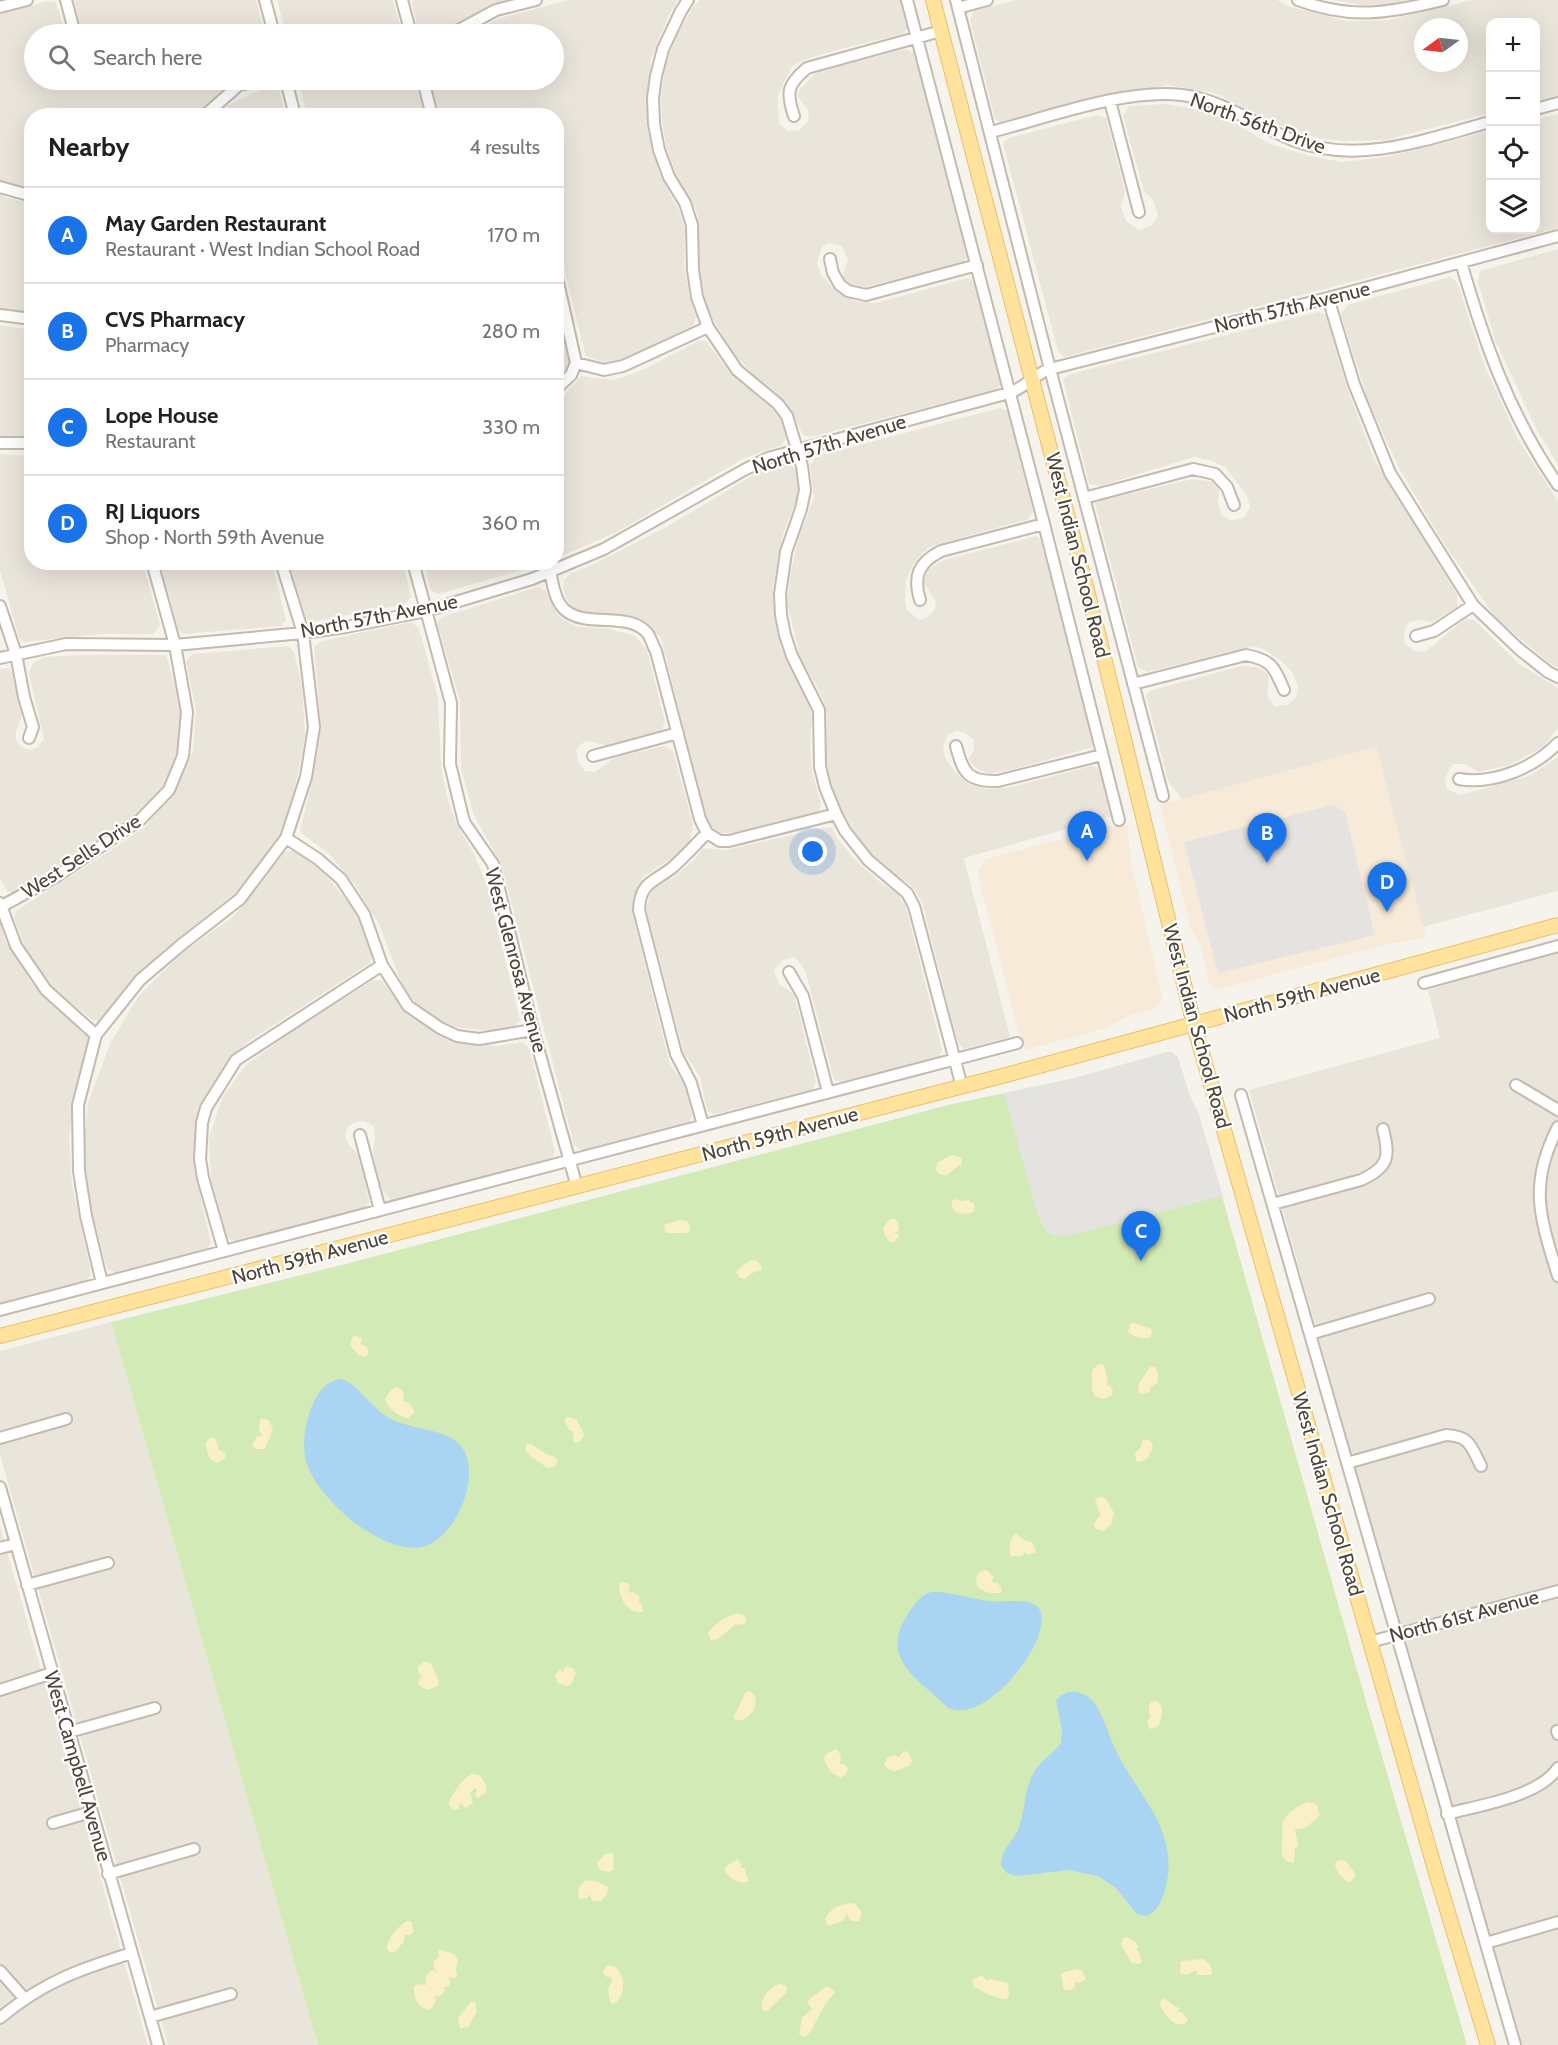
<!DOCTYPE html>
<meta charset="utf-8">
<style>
:root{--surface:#fff;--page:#f6f6f6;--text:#202124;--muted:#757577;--line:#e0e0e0;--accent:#1a73e8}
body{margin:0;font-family:Cabin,sans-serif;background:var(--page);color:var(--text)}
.controls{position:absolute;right:18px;top:18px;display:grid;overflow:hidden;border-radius:12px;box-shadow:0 6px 24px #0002}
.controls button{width:54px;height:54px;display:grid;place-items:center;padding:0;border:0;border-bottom:2px solid var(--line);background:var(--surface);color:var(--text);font:30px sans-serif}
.compass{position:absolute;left:1414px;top:18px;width:54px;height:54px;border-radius:50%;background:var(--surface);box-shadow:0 6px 24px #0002;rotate:255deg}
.you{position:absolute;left:813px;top:852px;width:21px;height:21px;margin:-15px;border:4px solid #fff;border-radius:50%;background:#1a73e8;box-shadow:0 0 0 9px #1a73e833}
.badge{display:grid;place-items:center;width:39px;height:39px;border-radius:50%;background:var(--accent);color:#fff;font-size:20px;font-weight:700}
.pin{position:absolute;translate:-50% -50px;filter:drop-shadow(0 2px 3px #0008)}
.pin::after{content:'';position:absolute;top:32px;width:21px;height:18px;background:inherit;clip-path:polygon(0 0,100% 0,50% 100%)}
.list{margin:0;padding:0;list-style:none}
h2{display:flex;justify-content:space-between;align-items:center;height:78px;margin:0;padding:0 24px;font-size:26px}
h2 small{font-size:20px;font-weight:400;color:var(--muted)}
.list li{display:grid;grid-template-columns:39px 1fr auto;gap:18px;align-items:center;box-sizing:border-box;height:96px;padding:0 24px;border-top:2px solid var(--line)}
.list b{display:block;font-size:22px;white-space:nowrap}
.list p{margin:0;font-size:20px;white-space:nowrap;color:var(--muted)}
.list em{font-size:20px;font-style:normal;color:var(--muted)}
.icon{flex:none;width:33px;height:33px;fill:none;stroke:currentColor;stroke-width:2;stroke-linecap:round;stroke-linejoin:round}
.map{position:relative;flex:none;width:1558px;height:2045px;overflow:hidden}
.search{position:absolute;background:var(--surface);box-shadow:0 6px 24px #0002;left:24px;top:24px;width:540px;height:66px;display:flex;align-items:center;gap:15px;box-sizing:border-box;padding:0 21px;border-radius:33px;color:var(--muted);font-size:22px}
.panel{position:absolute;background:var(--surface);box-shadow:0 6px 24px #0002;left:24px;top:108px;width:540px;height:462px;border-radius:24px}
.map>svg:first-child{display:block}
.residential{fill:#eae5da;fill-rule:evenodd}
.commercial{fill:#f7ead8}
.green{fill:#d2eab5}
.sand{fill:#f9efc9}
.parking{fill:#e5e3e0}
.water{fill:#a9d4f2}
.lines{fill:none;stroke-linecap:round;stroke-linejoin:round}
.minor-casing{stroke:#c2bbae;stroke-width:14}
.major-casing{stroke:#e6c16a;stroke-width:16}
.minor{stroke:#fff;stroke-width:10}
.major{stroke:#ffe39c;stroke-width:14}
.labels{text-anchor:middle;stroke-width:4.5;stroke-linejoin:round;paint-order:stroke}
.street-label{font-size:20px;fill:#4b4439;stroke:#fff}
</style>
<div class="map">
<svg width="1558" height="2045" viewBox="0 0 1558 2045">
<rect width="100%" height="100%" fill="#f6f3ec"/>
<path class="residential" d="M74 0H256L265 34H82Z
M277 0H393L402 34H286Z
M411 0H514L491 6 455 25 425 33 417 25Z
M569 0H678L668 17 651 59 647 129 659 173 682 217 685 230 684 263 689 294 696 317 694 325 621 362 605 363 586 356 557 240 556 116 438 115 430 80H554V34H470L500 18Z
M700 0H903L910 26 903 34 836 50 809 58 792 66 778 95V112L780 125 788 131 800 130 808 121 809 111 797 96 801 88 816 73 905 49 914 53 968 255 963 263 856 289 847 286 843 280V274L848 260 842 246 829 243 822 247 817 262 821 275 835 290 855 301 875 303 968 278 975 282 1001 383 998 389 810 437 803 435 792 412 776 393 757 378 734 354 708 311 701 281 698 255 699 228 697 212 677 177 666 146 662 119 661 97 665 66 675 38 693 7Z
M1016 0H1277L1291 7 1346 21 1388 20 1472 0H1558V96L1536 101V22H1490V113L1385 140 1345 141 1322 139 1276 124 1215 93 1167 85 1001 123 995 119 970 20 974 11ZM1423 27H1459V63H1423Z
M1333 0H1409L1392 4 1361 5Z
M48 1 56 2 66 34H34V80H75L80 83 90 80H252L202 115 32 116 31 188 12 186 0 180V14Z
M298 80H415L425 115H307Z
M269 86 275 87 279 90 286 115H219L228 105Z
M1166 104 1204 111 1230 120 1268 143 1305 155 1342 162 1386 157 1490 131V230H1536V120L1558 114V228L1064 357 1058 351 1003 143 1008 138 1097 115 1106 118 1125 191 1121 206 1126 221 1139 230 1152 225 1158 216 1154 201 1144 191 1123 116 1129 106Z
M0 194 8 198 31 203V314L0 309Z
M1558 249V465L1536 428 1495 340 1478 282 1480 271Z
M1450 277 1457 282 1484 365 1519 441 1558 501V668L1550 664 1495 617 1443 542 1400 470 1368 401 1341 315 1347 305Z
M556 302 570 356 568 369 557 382Z
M1318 312 1326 315 1347 388 1374 459 1457 594V607L1432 622 1420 620 1409 622 1404 632 1405 644 1414 651 1425 652 1465 619 1474 620 1519 664 1558 688V728L1543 747 1510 765 1478 772 1466 764H1453L1445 777 1447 789 1460 795 1529 776 1558 757V891L1423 927 1376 747 1182 799 1168 781 1146 695 1152 690 1242 666 1256 667 1268 673 1269 682 1267 694 1274 706 1288 705 1296 697 1298 685 1292 672 1280 660 1264 649 1253 646 1147 672 1138 667 1095 504 1102 500 1193 479 1214 482 1219 490 1218 503 1221 515 1232 521 1245 517 1250 507 1247 496 1226 468 1210 460 1194 457 1099 486 1089 484 1063 379 1070 374Z
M0 325 31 330V440L0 436Z
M698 341H706L730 373 771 407 784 424 787 436 782 445 744 458 617 532 564 555 557 553V401L562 398 581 376 614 380 643 370Z
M1000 408 1008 411 1033 512 1028 519 929 547 914 563 906 580 905 600 907 610 919 620 927 617 934 611 936 602 923 581 929 569 944 560 1036 536 1045 542 1095 744 1090 748 1014 769 989 774 976 768 968 760 974 750V740L964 732 956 731 948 735 943 746 945 758 956 773 969 784 986 789 1007 788 1092 766 1099 769 1104 781 1112 816 964 858 1010 1037 964 1049 958 1043 922 902 913 887 871 856 853 829 835 798 828 770 825 745 827 718 825 704 816 684 801 660 787 603 791 572 798 539 814 498 810 466 817 456Z
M0 454 31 456 32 562 143 563 160 625 153 634H101L24 642 19 638 0 570Z
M789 463 796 470 798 486 796 502 784 530 778 560 773 588 775 615 781 649 808 702 812 717 810 744 812 772 821 803 819 812 754 831 721 833 707 823 661 638 643 623 615 615 580 613 567 601 563 589 564 580 572 573 594 564 670 525 762 470 780 464Z
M160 563H272L286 620 281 626 184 634 178 630Z
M290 563H403L411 596 406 604 311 622 304 617Z
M424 563V562L537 563 536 566 439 594 431 591Z
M538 587 546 591 558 616 577 627 604 628 634 635 647 650 665 722 662 730 606 745 585 741 576 750 578 762 585 771 595 772 615 757 664 746 673 751 693 825 690 841 681 852 643 877 635 892 632 912 670 1065 684 1083 692 1116 688 1124 583 1151 574 1145 502 866 473 813 461 767 460 701 437 623 442 617Z
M411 622 419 628 438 698 441 767 447 797 456 823 475 856 487 886 520 1020 514 1027 497 1032 445 1026 419 1007 403 987 379 924 355 885 331 856 300 832 312 781 321 728 314 647 322 641Z
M288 646 294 652 302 686 305 737 294 792 281 832 245 885 166 948 138 975 106 1016 100 1021 93 1020 58 993 28 954 14 918 17 910 95 861 145 827 176 789 193 752 196 709 186 662 192 654Z
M82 655H166L183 713 178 750 164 785 142 812 14 893 7 891 0 879V669L8 668 14 675 22 716 16 731V740L21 747 30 750 38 747 44 739 29 674 33 663 44 657Z
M832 827 838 839 853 858 880 882 898 894 906 907 942 1050 939 1057 843 1082 834 1080 805 970 795 957 783 960 774 970 779 984 794 994 816 1082 812 1090 715 1114 707 1111 700 1076 684 1053 646 909 652 889 674 877 694 860 703 848 726 850 822 828Z
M294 850 325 874 361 919 372 955 370 963 246 1043 228 1063 210 1088 200 1113 195 1158 201 1199 211 1243 206 1250 116 1273 107 1269 90 1204 83 1154 88 1103 110 1044 138 997 178 956 234 916 285 852Z
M0 918 5 940 33 985 89 1037 74 1099 69 1137 72 1186 91 1273 87 1282 0 1304Z
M1558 950V2045H1512L1399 1623 1249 1090 1440 1038 1428 990Z
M373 980 382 981 405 1011 453 1042 497 1046 523 1042 529 1048 555 1152 551 1160 393 1202 384 1193 377 1177 373 1153 375 1136 374 1126 364 1121 355 1122 347 1128 345 1137 349 1145 357 1153 363 1171 369 1202 363 1209 236 1243 227 1237 211 1178 209 1138 222 1098 246 1065 297 1028Z
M111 1322 318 2045H168L0 1455V1351Z
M0 1527 148 2045H0Z"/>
<path class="commercial" d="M1376 747 1426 938 1391 943 1220 989 1214 988 1209 983 1200 944 1190 925 1160 805Z
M1127 824 1132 866 1162 996 1161 1003 1156 1008 1128 1016 1106 1028 1025 1050 1020 1038 977 872 986 859 1115 825 1119 826Z"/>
<path class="green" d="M1168 1052 1173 1053 1178 1058 1190 1097 1198 1112 1369 1712 1467 2045H318L111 1322 342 1265 952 1104 1071 1079Z"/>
<path class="sand" d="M951 1155H955L961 1158 962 1163 946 1176 938 1173 936 1169 937 1163Z
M955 1199 962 1201 968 1200 974 1204V1211L968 1214 957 1213 952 1207V1201Z
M890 1219H895L898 1222 899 1231 893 1232 898 1234 899 1237 894 1242 889 1241 885 1236 883 1228Z
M680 1220 687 1221 690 1227V1231L687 1233H666L664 1225Z
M752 1260 757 1261 762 1267 761 1270 752 1273 745 1279 740 1278 736 1272 744 1264Z
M1134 1323 1150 1328 1152 1331 1151 1337C1144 1340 1134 1337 1128 1332L1130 1324Z
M353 1335 362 1338 360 1344 366 1346 369 1352 366 1357 359 1356 350 1345Z
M1099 1364 1104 1365 1108 1382 1106 1386 1110 1385 1113 1391 1111 1396 1103 1399 1096 1397 1092 1390V1370Z
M1155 1366 1158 1374 1157 1383 1150 1387 1151 1391 1144 1394 1139 1393 1138 1385 1150 1367Z
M396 1387 400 1388 404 1393 403 1401 409 1403 415 1412 408 1418C397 1416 389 1409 385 1399L392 1389Z
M567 1417 576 1419 584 1434C583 1439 580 1442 574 1443L573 1431H570L565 1423V1419Z
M260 1419 269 1420 273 1429 265 1449H255L252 1445 257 1436H262L259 1430Z
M213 1437 216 1440 219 1450 226 1453 225 1458 217 1463 210 1459 205 1445 208 1439Z
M1143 1439 1151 1441 1153 1448 1147 1459 1139 1462 1136 1461 1135 1453 1141 1447Z
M527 1444H531L548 1455 553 1456 557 1459V1463L554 1467 547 1468C541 1462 527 1456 525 1450Z
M1102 1497 1106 1499 1114 1513 1111 1525 1103 1531 1096 1529 1094 1525 1098 1517 1101 1516 1095 1501 1097 1498Z
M1016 1533 1025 1541 1032 1542 1036 1552 1028 1555 1025 1552 1022 1556H1011C1008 1548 1010 1538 1016 1533Z
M985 1570 988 1571 994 1577 991 1582 998 1583 1002 1590 1000 1593C990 1593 984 1593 977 1586L976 1576 980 1572Z
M621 1582 628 1583 630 1586 628 1593 632 1592 639 1596V1602L642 1605 643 1612C628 1615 618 1597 619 1584Z
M738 1613 745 1616 746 1621 744 1624 734 1625C728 1632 722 1634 718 1639L710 1640 708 1633C716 1622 725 1617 738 1613Z
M424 1662 431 1663 439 1682 438 1686 427 1690 419 1685 418 1682 422 1675 418 1673V1666Z
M567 1666 574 1669 576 1674 571 1684 567 1686 557 1683 555 1674 560 1670 564 1673V1669Z
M750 1691C764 1700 750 1724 735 1720L734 1716 746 1692Z
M1155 1701C1166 1705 1162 1718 1158 1727L1149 1729 1147 1721 1151 1717C1148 1712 1148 1707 1151 1702Z
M837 1749 841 1756 840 1764H844L848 1768 846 1774 841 1778 832 1773 823 1759 827 1753Z
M906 1751 910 1755 912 1761 909 1766 896 1771 889 1770 884 1765 887 1758 895 1755 899 1757 903 1752Z
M472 1774 479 1775C484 1780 488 1785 486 1792L478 1798 475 1795 477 1789 475 1788 470 1793 473 1803 466 1808 460 1803 459 1809 453 1810 448 1803C455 1792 460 1780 472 1774Z
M1309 1802 1316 1804 1320 1815C1312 1822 1306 1831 1295 1829L1298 1845 1295 1849 1294 1863C1281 1862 1281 1852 1282 1842 1283 1835 1281 1829 1283 1822 1286 1813 1300 1804 1309 1802Z
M611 1853 614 1855 613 1870 609 1872 600 1870 597 1863 605 1854Z
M738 1859 741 1865 740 1868H745L748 1881C739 1886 731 1878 725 1872V1867Z
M1342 1860 1346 1861 1356 1875 1351 1882C1345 1883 1337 1872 1335 1866L1337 1861Z
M585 1880 599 1882 608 1887 607 1894 601 1901H592L590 1894 587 1898 579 1899 578 1889Z
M853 1903C860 1907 864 1914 859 1921H851L847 1914 843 1921 828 1926 825 1919C831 1908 841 1903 853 1903Z
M407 1921 411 1922 414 1932 410 1935H405L404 1941 395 1952H390L387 1950C386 1940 399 1925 407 1921Z
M1127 1937 1136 1942 1138 1948 1136 1950 1138 1951 1142 1961 1139 1964 1132 1963 1121 1945 1123 1938Z
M441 1950 454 1954 458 1959 456 1969 457 1976 454 1979 449 1976 450 1984 449 1987H444L445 1991 439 1997 435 1995 436 2001 430 2010C418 2009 413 1996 414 1986L418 1984 426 1985C425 1979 426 1973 433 1970L438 1974 433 1966 434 1961 439 1957 438 1951Z
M1203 1959C1210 1964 1213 1967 1211 1975H1197L1196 1970 1187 1975 1180 1973 1181 1961Z
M609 1965C626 1967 628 1997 613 2004L610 2002 608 1989 612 1982 611 1978 605 1976 603 1972 605 1967Z
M1077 1969 1082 1971 1086 1979 1079 1983 1076 1981 1075 1987 1071 1990H1064L1061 1975 1064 1972Z
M982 1975 987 1981 990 1979 1008 1983 1009 1995 1007 1999C1000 2001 982 1991 974 1987L972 1980Z
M779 1984 785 1985 787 1989 786 1993 767 2011 762 2010C760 1998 769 1988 779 1984Z
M827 1986 835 1992 824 2006 811 2031 805 2037 801 2036 799 2033 802 2018 812 2009 807 2002 812 1997Z
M1165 1999 1180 2009 1177 2012H1182L1188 2019 1185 2024C1174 2027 1164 2015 1160 2005L1161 2000Z
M471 2002H475L477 2011 468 2027 460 2028 458 2018Z"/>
<path class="parking" d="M1333 805 1345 812 1375 935 1218 973 1184 842Z
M1168 1052 1173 1053 1178 1058 1190 1097 1198 1112 1223 1196 1064 1237 1055 1236 1047 1232 1042 1224 1037 1213 1004 1093 1071 1079Z"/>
<path class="water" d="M340 1379C357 1382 371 1408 389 1418 408 1429 447 1429 460 1445 484 1473 456 1539 422 1547 382 1555 319 1500 307 1464 301 1447 305 1423 312 1406 317 1393 326 1381 340 1379Z
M931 1592C951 1591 970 1599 990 1601 1003 1603 1023 1598 1035 1605 1065 1623 988 1730 947 1707 919 1679 878 1659 908 1614 915 1604 919 1596 931 1592Z
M1068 1692C1076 1692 1083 1692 1090 1698 1102 1709 1109 1736 1116 1751 1139 1797 1179 1830 1166 1886 1163 1898 1159 1910 1147 1916L1137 1914 1116 1888 1098 1876 1068 1870 1017 1876 1007 1873 1001 1865C1001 1851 1011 1843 1017 1832 1026 1813 1023 1792 1033 1774 1040 1761 1053 1754 1061 1743L1062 1730 1056 1701 1060 1696Z"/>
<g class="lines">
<defs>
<path id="minor" d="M66 0 75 34
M265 0 274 34
M402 0 411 34
M688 0 681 11 663 49 656 76 653 98 654 124 659 150 669 177 685 203 692 225 693 270 697 297 708 327 737 370 778 404 787 416 802 466 805 490 801 509 786 552 780 594 781 615 785 635 792 656 819 710 820 767 825 787 836 814 845 831 868 860 907 893 914 906 962 1087
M907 0 1044 524 1119 820
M956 0 1050 369 1163 796
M1298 0C1351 20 1390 13 1443 0
M0 7 27 0
M958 8 987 0
M447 34 459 30 496 10 536 0
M286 80 295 116
M423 80 432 116
M1110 101 1139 212
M1536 109 1558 103
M204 116 239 85 262 80
M794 116C786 92 787 85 807 68L941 31
M991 132C1046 118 1126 88 1182 95 1224 100 1257 126 1295 141 1360 165 1427 139 1490 122
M0 187 32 196
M830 259 833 273 840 285 848 291 866 295 977 265
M1461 262C1484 342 1510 416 1558 485
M556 273 576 363 571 375 556 389
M1328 298 1354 384 1390 473 1473 605 1519 649 1548 672 1558 677
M0 315 32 319
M576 363 604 370 623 366 708 327
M0 443H32
M1084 498 1193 469 1215 474 1227 487 1234 505
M413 562 451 703 450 764 464 822 493 864 533 1030 577 1187
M548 562C552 576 553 600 565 610 587 629 629 610 648 634 651 639 653 646 656 651L700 819 707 833C696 844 685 856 673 867 655 882 640 881 639 910L676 1054 691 1083 703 1125
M920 600C913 576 918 563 941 551L1044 524
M0 606 16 654 24 697 33 727 29 738
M1416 636 1434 631 1473 605
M0 658 66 644 175 645 303 633 346 627 426 611 532 579 604 549 744 470 768 458 1009 393C1025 388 1036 373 1050 369L1328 298 1558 236
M1133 684 1246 655C1272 660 1274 667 1284 690
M956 746C963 773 968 782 998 781L1102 755
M593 756 678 733
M1459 779C1493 785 1534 768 1558 743
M707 833 720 841H729L836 814
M286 838 318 859 341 879 364 914 382 965 408 1006 440 1028 457 1036 479 1039 533 1030
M0 903 16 946 46 990 96 1035
M2 906 57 876 140 820 169 790 183 756 187 712 175 645 152 562
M789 972 803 996 828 1092
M1424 983 1558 946
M1516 1085 1558 1110
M1241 1095 1515 2045
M1558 1127C1528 1185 1540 1217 1558 1276
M360 1135 380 1210
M1273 1204 1361 1180C1389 1167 1390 1157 1383 1129
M224 1251 203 1178 200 1159 202 1123 206 1108 236 1060 382 965
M102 1283 86 1216 79 1171 78 1105 96 1035 140 980 181 945 240 899 286 838 306 777 314 727 303 633 281 562
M0 1310 1017 1043
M1310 1334 1429 1299
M0 1438 66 1419
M1347 1463 1446 1435C1470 1436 1471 1446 1481 1466
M0 1487 158 2045
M0 1548 16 1544
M27 1585 108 1563
M1370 1642 1558 1591
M0 1690 52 1673
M1557 1731 1558 1734
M69 1732 155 1708
M1447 1814C1480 1805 1538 1797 1558 1768
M53 1823 91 1812
M108 1874 194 1849
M1486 1943 1558 1922
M0 1971 24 1998
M150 2017 231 1994
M0 2018C43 1982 80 1969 132 1953"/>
<path id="major" d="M933 0 1096 625 1194 1025 1436 1873 1488 2045
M0 1336 1006 1075 1558 925"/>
</defs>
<use href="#minor" class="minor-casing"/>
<use href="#major" class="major-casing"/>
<use href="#minor" class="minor"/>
<use href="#major" class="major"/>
</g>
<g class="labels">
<g class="street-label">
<text transform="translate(1258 123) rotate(20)" y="7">North 56th Drive</text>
<text transform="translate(1292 307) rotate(-14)" y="7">North 57th Avenue</text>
<text transform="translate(829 444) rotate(-17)" y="7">North 57th Avenue</text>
<text transform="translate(1078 555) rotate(76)" y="7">West Indian School Road</text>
<text transform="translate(379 616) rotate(-11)" y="7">North 57th Avenue</text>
<text transform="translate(81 856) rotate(-33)" y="7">West Sells Drive</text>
<text transform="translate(516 960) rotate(75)" y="7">West Glenrosa Avenue</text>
<text transform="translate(1302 995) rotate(-15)" y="7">North 59th Avenue</text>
<text transform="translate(1197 1026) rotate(75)" y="7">West Indian School Road</text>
<text transform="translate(780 1134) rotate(-15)" y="7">North 59th Avenue</text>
<text transform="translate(310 1257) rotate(-15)" y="7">North 59th Avenue</text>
<text transform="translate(1328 1494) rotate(74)" y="7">West Indian School Road</text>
<text transform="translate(1464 1616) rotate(-15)" y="7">North 61st Avenue</text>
<text transform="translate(78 1766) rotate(74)" y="7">West Campbell Avenue</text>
</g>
</g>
</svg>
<div class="controls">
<button>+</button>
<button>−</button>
<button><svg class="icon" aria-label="locate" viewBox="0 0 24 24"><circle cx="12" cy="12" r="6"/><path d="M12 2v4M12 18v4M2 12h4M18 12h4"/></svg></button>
<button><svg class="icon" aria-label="layers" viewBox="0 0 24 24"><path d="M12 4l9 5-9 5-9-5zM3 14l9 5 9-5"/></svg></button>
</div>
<svg class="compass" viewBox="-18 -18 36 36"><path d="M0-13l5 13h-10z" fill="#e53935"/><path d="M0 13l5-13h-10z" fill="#757577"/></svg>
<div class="you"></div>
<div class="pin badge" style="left:1087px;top:861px">A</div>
<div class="pin badge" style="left:1267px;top:863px">B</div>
<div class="pin badge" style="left:1141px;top:1261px">C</div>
<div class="pin badge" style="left:1387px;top:912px">D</div>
<div class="search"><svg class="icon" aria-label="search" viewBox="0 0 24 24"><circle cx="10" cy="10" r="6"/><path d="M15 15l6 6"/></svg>Search here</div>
<section class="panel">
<h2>Nearby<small>4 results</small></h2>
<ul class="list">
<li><span class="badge">A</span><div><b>May Garden Restaurant</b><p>Restaurant · West Indian School Road</p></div><em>170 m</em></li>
<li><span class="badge">B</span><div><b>CVS Pharmacy</b><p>Pharmacy</p></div><em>280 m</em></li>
<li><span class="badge">C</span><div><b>Lope House</b><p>Restaurant</p></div><em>330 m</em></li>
<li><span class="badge">D</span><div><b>RJ Liquors</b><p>Shop · North 59th Avenue</p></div><em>360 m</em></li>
</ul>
</section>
</div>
